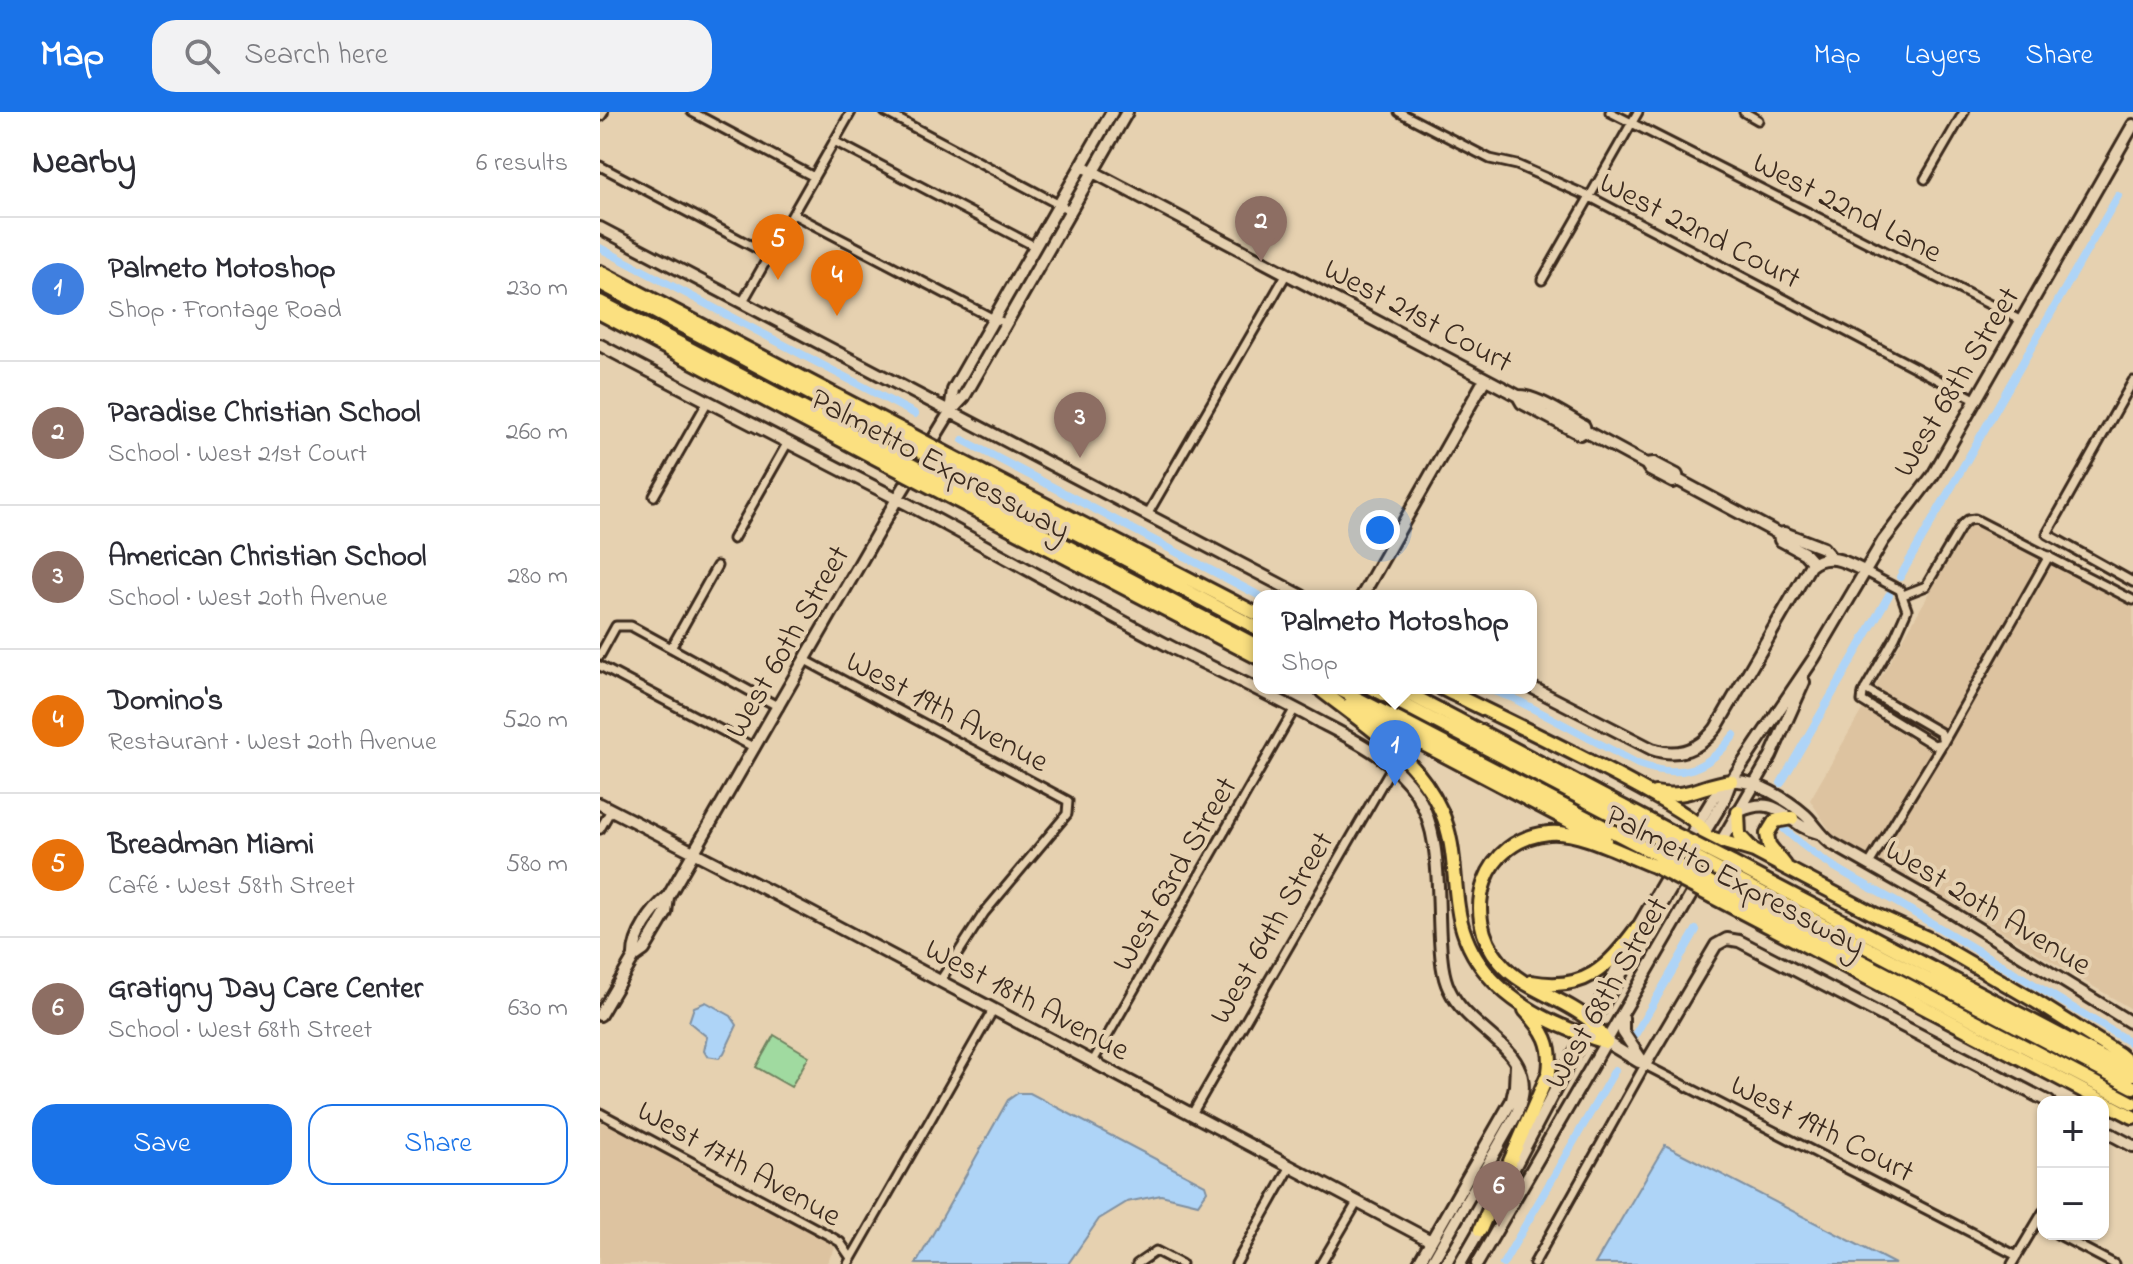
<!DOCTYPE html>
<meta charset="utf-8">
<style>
:root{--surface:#fff;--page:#f2f2f3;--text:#2b2b33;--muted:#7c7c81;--line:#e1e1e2;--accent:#1a73e8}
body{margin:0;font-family:"Indie Flower",sans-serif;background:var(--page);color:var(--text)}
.controls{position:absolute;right:24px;bottom:24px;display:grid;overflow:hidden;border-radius:16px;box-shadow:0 2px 6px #0004}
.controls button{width:72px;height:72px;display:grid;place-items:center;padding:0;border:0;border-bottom:2px solid var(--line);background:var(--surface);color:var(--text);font:40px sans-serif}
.you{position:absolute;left:780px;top:418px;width:28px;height:28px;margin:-20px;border:6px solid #fff;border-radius:50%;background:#1a73e8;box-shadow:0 0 0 12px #1a73e833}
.badge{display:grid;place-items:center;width:52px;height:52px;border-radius:50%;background:var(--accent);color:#fff;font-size:26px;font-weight:700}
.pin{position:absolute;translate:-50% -66px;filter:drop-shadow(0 2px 4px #0008)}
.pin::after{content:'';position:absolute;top:42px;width:28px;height:24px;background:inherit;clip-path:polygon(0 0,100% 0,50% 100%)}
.popup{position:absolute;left:653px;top:478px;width:284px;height:104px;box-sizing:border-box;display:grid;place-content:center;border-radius:16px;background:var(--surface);filter:drop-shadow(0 2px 6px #0005);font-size:26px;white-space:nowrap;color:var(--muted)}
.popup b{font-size:30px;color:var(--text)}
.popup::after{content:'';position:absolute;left:50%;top:100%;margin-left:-16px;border:16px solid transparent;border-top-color:var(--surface)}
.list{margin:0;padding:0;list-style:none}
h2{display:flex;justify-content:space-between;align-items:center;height:104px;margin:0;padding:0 32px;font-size:34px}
h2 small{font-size:26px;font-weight:400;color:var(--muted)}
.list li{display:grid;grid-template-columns:52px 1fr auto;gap:24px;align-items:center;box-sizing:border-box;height:144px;padding:0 32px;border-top:2px solid var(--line)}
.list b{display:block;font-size:30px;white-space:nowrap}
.list p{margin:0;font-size:26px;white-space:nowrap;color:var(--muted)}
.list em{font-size:26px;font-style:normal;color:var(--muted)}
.actions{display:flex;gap:16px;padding:24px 32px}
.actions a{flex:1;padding:18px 0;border:2px solid var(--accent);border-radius:24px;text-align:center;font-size:28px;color:var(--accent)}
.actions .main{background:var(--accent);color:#fff}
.icon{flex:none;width:44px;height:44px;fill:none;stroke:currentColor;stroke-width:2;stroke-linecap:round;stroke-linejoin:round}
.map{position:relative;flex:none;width:1533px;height:1152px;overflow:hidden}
header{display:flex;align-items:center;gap:48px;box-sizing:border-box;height:112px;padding:0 40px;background:var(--accent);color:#fff}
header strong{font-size:38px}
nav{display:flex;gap:44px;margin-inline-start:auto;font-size:28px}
.search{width:560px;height:72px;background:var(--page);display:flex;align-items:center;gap:20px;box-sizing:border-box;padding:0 28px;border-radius:24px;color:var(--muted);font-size:30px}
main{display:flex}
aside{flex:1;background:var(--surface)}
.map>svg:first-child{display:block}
.built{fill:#ddc3a0}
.green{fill:#a0daa0;stroke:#6e825f;stroke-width:2}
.water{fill:#aed4f7;stroke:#8090a0;stroke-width:2}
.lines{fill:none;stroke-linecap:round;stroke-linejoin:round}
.canal{stroke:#aed4f7;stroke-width:8}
.street-casing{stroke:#3b2a1e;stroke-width:13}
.secondary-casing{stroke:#3b2a1e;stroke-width:16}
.highway-casing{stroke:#3b2a1e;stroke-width:18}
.street{stroke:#e6d1b0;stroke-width:7}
.secondary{stroke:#e6d1b0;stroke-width:10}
.highway{stroke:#fbe080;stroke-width:12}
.highway-bridge-casing{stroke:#3b2a1e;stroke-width:18;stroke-linecap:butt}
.highway-bridge{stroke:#fbe080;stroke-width:12}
.labels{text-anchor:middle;stroke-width:8;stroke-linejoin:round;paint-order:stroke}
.street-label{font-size:32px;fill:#3b2a1e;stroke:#e6d1b0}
</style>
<header>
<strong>Map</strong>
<div class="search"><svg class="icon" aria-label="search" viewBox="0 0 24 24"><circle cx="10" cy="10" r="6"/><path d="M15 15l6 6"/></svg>Search here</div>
<nav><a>Map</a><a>Layers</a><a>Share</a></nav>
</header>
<main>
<aside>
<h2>Nearby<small>6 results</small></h2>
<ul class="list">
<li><span class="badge" style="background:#3f7fe0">1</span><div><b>Palmeto Motoshop</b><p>Shop · Frontage Road</p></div><em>230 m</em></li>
<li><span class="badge" style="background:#8d6e63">2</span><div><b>Paradise Christian School</b><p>School · West 21st Court</p></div><em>260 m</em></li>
<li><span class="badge" style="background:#8d6e63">3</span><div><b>American Christian School</b><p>School · West 20th Avenue</p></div><em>280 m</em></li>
<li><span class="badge" style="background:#e8710a">4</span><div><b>Domino's</b><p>Restaurant · West 20th Avenue</p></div><em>520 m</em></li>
<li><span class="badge" style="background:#e8710a">5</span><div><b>Breadman Miami</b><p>Café · West 58th Street</p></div><em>580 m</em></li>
<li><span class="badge" style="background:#8d6e63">6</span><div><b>Gratigny Day Care Center</b><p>School · West 68th Street</p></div><em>630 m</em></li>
</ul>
<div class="actions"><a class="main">Save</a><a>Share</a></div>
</aside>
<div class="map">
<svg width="1533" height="1152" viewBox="0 0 1533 1152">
<rect width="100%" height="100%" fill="#e6d1b0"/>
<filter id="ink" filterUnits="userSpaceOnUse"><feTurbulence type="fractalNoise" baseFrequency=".0125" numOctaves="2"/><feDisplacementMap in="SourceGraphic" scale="16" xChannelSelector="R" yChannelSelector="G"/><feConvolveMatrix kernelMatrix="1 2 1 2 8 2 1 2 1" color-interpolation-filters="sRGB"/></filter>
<g filter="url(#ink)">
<path class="built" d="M1372 412H1378L1533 495V898L1357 793 1245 732 1232 722 1210 688 1367 416Z
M0 1005 231 1128 235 1136 226 1152H0Z"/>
<path class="green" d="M174 923 209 944 191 975 156 955Z"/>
<path class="water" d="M106 890 131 904 137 913 124 941 119 946 107 944 104 939 107 925 89 910 94 895Z
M418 981H430L605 1073 607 1079 598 1092 561 1083 527 1090 499 1107 468 1152H316L408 988Z
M1065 1033 1295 1152H995Z"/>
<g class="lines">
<path class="canal" d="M0 136 315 302
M363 328 660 484
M1300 465 1518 84
M885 576 913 586 1038 652C1081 668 1108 658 1134 623
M1181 671 1289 483
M1181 714C1219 751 1259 768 1303 794 1380 840 1456 886 1533 932
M1035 923 1096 818
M903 1152 1015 958"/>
<defs>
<path id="street" d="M92 0 214 65
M285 0 471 99
M799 0 890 47 917 53 990 85 1377 288
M1010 0 1422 209
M1144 0 1158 8
M234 29 436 135
M0 54 169 143
M1325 67 1364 0
M193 102 394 207 406 211
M942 168 1038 0
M142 191 251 0
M1533 269 1447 422 1533 470
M54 384 108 289
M547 403 687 161
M133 427 188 330
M1264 459 1300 478 1307 498 1295 525 1263 581 1262 589 1334 633 1343 631
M1303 483 1326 474 1362 413 1368 408 1375 407 1533 488
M71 536 117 454
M0 543 16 514H31L179 595
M205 548 468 689 467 702 384 801 340 869
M0 554 155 636
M1265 577 1341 621 1343 631
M0 717 11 698
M1269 752 1343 631 1449 444
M492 951 695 596
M0 1001 230 1124 240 1130 251 1146
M592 1002 793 653
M1457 1122 1514 1152
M248 1152 393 898
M537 1152 556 1139 581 1152
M636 1152 691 1054
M721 1152 758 1089
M934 1152 1045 953 1417 1144
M1412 1152 1443 1100"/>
<path id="secondary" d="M0 3 2 0
M482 54 907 278 918 284 922 291 980 322 985 319 1046 352 1050 358 1073 370 1078 368
M0 116 702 484
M0 233C103 288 208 340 311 394 399 441 485 490 573 536 621 560 671 583 718 609 754 628 792 645 816 681 842 722 837 780 840 827 841 843 842 863 849 877 871 925 946 938 916 1003L831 1152
M918 284C934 282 969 306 984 314L985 319
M350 300 353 278 512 0
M1046 352 1054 351 1077 363 1078 368 1179 422 1180 428 1204 441 1213 451
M1179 422 1184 421 1223 436 1232 447
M762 484 885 267
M931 575 1052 637C1078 646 1100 637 1116 616L1210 454C1227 439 1246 450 1264 459
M1131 669C1155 667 1188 688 1205 703 1215 712 1220 723 1231 731L1340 793 1533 912
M0 692 206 798 831 1129
M1140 699C1181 681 1184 712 1218 721
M1101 726 1123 690 1131 669 1214 546 1283 429 1333 363 1533 13
M1084 735 1116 682 1130 670
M1111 747 1171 644 1204 570
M34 845C33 824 52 798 68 785
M0 903 34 845 44 838 66 801 68 785 297 387 350 300 364 285 527 0
M993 904 1037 816 1072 756
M1023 906V920L1045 953
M1006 930 1039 950
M1045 953 1116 833 1127 827 1139 829 1449 990
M1503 1018 1533 1034
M903 1077 974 942 1081 760
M818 1152 912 988 915 974 916 953
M860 1152 883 1112
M877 1152 1098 771"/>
<path id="highway" d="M0 160 308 321
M0 171 302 330
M0 190 294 344
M0 201 289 353
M351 344 659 503
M346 353 659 517
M338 367 659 535
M333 376 659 546
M737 576 1060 744
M772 576 1067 731
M798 576 1073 721
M841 576C881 596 1090 694 1104 719 1110 731 1105 749 1103 761
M722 579C767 614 817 645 841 699 855 730 853 762 858 795 868 872 938 910 1006 930
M749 593 1005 728
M1055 681C1089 687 1100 673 1131 669
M1138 700 1139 723 1154 739
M1098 732 1114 727 1154 739 1274 802 1327 826 1435 889 1519 942 1533 954
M1132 751 1533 962
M1185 753 1169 733 1167 722 1175 709 1192 706
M1126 762 1533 975
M1119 775 1533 991
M1113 785 1533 1005
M931 870C985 880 1007 856 1037 816
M1006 930C1002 924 997 915 992 910 965 886 923 878 900 850 859 801 884 727 949 721 980 718 1025 743 1054 754
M880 1118 949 960C953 933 944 918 925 898"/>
</defs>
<use href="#street" class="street-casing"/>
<use href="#secondary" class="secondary-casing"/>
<use href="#highway" class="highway-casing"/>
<use href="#street" class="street"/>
<use href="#secondary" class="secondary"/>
<use href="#highway" class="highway"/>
<defs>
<path id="highway-bridge" d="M308 321 351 344
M302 330 346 353
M294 344 338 367
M289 353 333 376
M1073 721 1132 751
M1067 731 1126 762
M1060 744 1119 775
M1054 754 1113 785"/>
</defs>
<use href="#highway-bridge" class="highway-bridge-casing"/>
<use href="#highway-bridge" class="highway-bridge"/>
</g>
</g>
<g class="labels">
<g class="street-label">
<text transform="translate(1248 94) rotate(27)" y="11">West 22nd Lane</text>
<text transform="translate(1101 117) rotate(27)" y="11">West 22nd Court</text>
<text transform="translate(819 202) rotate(28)" y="11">West 21st Court</text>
<text transform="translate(1355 269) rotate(-59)" y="11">West 68th Street</text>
<text transform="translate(341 351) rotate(28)" y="11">Palmetto Expressway</text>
<text transform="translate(186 529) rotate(-60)" y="11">West 60th Street</text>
<text transform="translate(348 598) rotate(28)" y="11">West 19th Avenue</text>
<text transform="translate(573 761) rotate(-60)" y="11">West 63rd Street</text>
<text transform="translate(1136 767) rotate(28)" y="11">Palmetto Expressway</text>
<text transform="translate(1389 794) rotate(31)" y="11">West 20th Avenue</text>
<text transform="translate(670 815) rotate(-60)" y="11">West 64th Street</text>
<text transform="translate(1005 880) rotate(-60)" y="11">West 68th Street</text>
<text transform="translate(428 886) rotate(28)" y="11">West 18th Avenue</text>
<text transform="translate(1223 1015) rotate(27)" y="11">West 19th Court</text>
<text transform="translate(140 1050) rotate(29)" y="11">West 17th Avenue</text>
</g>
</g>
</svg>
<div class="controls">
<button>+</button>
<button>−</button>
</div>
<div class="you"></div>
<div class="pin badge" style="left:795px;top:674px;background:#3f7fe0">1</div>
<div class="popup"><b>Palmeto Motoshop</b>Shop</div>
<div class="pin badge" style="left:661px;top:150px;background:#8d6e63">2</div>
<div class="pin badge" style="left:480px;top:346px;background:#8d6e63">3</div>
<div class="pin badge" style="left:237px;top:204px;background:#e8710a">4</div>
<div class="pin badge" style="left:178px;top:168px;background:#e8710a">5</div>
<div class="pin badge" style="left:899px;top:1115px;background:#8d6e63">6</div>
</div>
</main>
